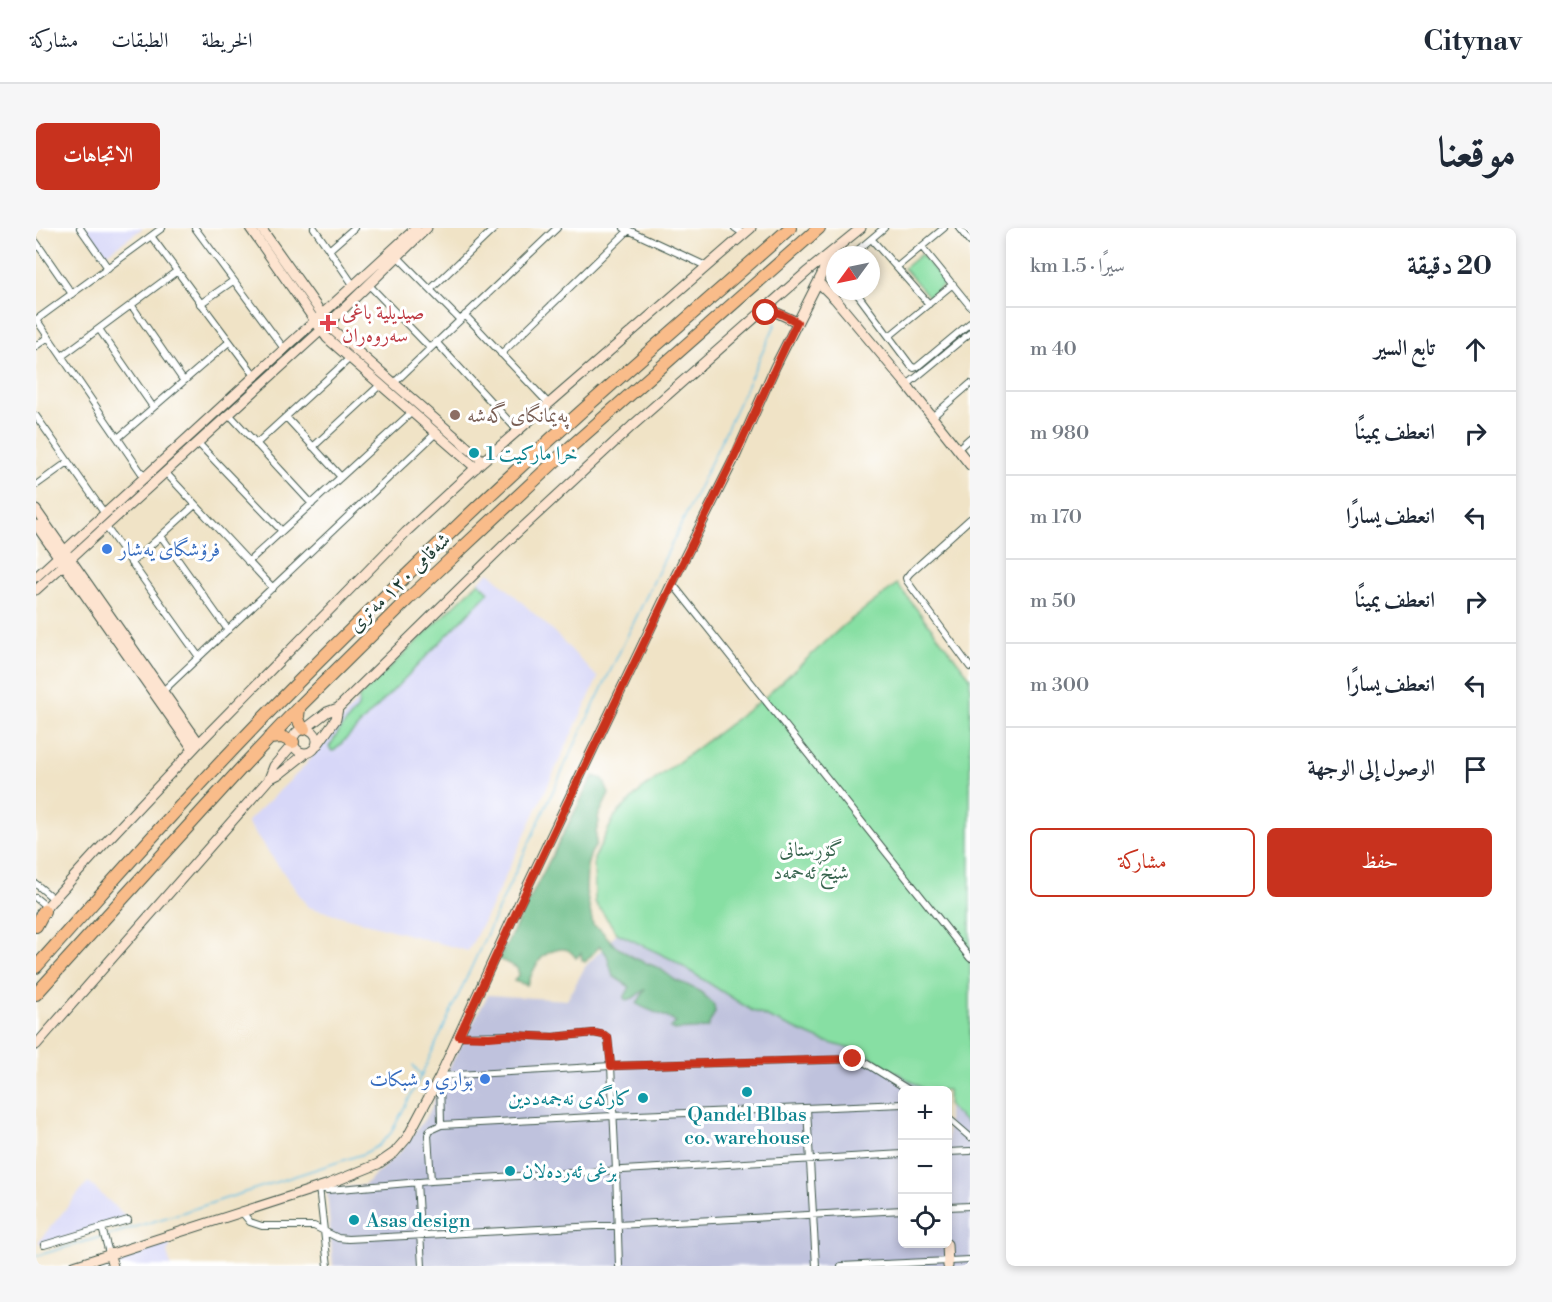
<!DOCTYPE html>
<html lang="ar">
<meta charset="utf-8">
<style>
:root{--surface:#fff;--page:#f6f6f7;--text:#1f2937;--muted:#747a83;--line:#e0e1e3;--accent:#c8321e}
body{margin:0;font-family:"Libre Bodoni",Amiri,serif;background:var(--page);color:var(--text);direction:rtl}
.controls{position:absolute;right:18px;bottom:18px;display:grid;overflow:hidden;border-radius:9px;box-shadow:0 3px 9px #0003}
.controls button{width:54px;height:54px;display:grid;place-items:center;padding:0;border:0;border-bottom:2px solid var(--line);background:var(--surface);color:var(--text);font:30px sans-serif}
.compass{position:absolute;left:790px;top:18px;width:54px;height:54px;border-radius:50%;background:var(--surface);box-shadow:0 3px 9px #0003;rotate:237deg}
.stop{position:absolute;width:18px;height:18px;margin:-14px;border:4px solid #c8321e;border-radius:50%;background:#fff}
.stop.end{background:#c8321e;border-color:#fff;box-shadow:0 2px 6px #0008}
.list{margin:0;padding:0;list-style:none}
h2{display:flex;justify-content:space-between;align-items:center;height:78px;margin:0;padding:0 24px;font-size:26px}
h2 small{font-size:20px;font-weight:400;color:var(--muted)}
.list li{display:grid;grid-template-columns:39px 1fr auto;gap:18px;align-items:center;box-sizing:border-box;height:84px;padding:0 24px;border-top:2px solid var(--line)}
.list b{display:block;font-size:22px;white-space:nowrap}
.list em{font-size:20px;font-style:normal;color:var(--muted)}
.actions{display:flex;gap:12px;padding:18px 24px}
.actions a{flex:1;padding:14px 0;border:2px solid var(--accent);border-radius:9px;text-align:center;font-size:21px;color:var(--accent)}
.actions .main{background:var(--accent);color:#fff}
.icon{flex:none;width:33px;height:33px;fill:none;stroke:currentColor;stroke-width:2;stroke-linecap:round;stroke-linejoin:round}
.map{position:relative;flex:none;width:934px;height:1038px;overflow:hidden;direction:ltr;border-radius:9px}
header{display:flex;align-items:center;gap:36px;box-sizing:border-box;height:84px;padding:0 30px;background:var(--surface);border-bottom:2px solid var(--line)}
header strong{font-size:28px}
nav{display:flex;gap:33px;margin-inline-start:auto;font-size:21px}
.intro{display:flex;align-items:center;justify-content:space-between;box-sizing:border-box;height:144px;padding:0 36px}
h1{margin:0;font-size:42px}
.button{padding:15px 27px;border-radius:9px;background:var(--accent);color:#fff;font-size:21px;font-weight:700}
main{display:flex;gap:36px;padding:0 36px}
aside{flex:1;background:var(--surface);border-radius:9px;box-shadow:0 3px 9px #0003}
.map>svg:first-child{display:block}
.built{fill:#d7d7f8}
.industrial{fill:#bfc2dd}
.green{fill:#87dfa3;stroke:#538e6c;stroke-width:1.5}
.forest{fill:#6dbe89;stroke:#467e5e;stroke-width:1.5}
.lines{fill:none;stroke-linecap:round;stroke-linejoin:round}
.stream{stroke:#66c0e4;stroke-width:1.5}
.street-casing{stroke:#3e564a;stroke-width:8}
.secondary-casing{stroke:#3e564a;stroke-width:11}
.highway-casing{stroke:#3e564a;stroke-width:14}
.street{stroke:#fff;stroke-width:6}
.secondary{stroke:#fde4d0;stroke-width:9}
.highway{stroke:#f9bc8a;stroke-width:12}
.route{stroke:#c8321e;stroke-width:8}
.health-dot{fill:#e0444e;stroke:#fff;stroke-width:2}
.education-dot{fill:#8d6e63;stroke:#fff;stroke-width:2}
.culture-dot{fill:#0f9aa8;stroke:#fff;stroke-width:2}
.shop-dot{fill:#3f7fe0;stroke:#fff;stroke-width:2}
.labels{text-anchor:middle;stroke-width:6;stroke-linejoin:round;paint-order:stroke}
.health-label{font-size:20px;fill:#be3a42;stroke:#fff;text-anchor:start}
.education-label{font-size:20px;fill:#785e54;stroke:#fff;text-anchor:start}
.culture-label{font-size:20px;fill:#0d838f;stroke:#fff;text-anchor:start}
.shop-label{font-size:20px;fill:#366cbe;stroke:#fff;text-anchor:start}
.street-label{font-size:20px;fill:#1f3d34;stroke:#fff}
.park-label{font-size:20px;fill:#396650;stroke:#fff}
</style>
<header>
<strong>Citynav</strong>
<nav><a>الخريطة</a><a>الطبقات</a><a>مشاركة</a></nav>
</header>
<div class="intro"><h1>موقعنا</h1><a class="button">الاتجاهات</a></div>
<main>
<aside>
<h2>20 دقيقة<small>سيرًا · 1.5 km</small></h2>
<ul class="list">
<li><svg class="icon" aria-label="ahead" viewBox="0 0 24 24"><path d="M12 20V5M6 11l6-6 6 6"/></svg><div><b>تابع السير</b></div><em>40 m</em></li>
<li><svg class="icon" aria-label="right" viewBox="0 0 24 24"><path d="M7 20v-9h11M14 6l5 5-5 5"/></svg><div><b>انعطف يمينًا</b></div><em>980 m</em></li>
<li><svg class="icon" aria-label="left" viewBox="0 0 24 24"><path d="M17 20v-9H6M10 6l-5 5 5 5"/></svg><div><b>انعطف يسارًا</b></div><em>170 m</em></li>
<li><svg class="icon" aria-label="right" viewBox="0 0 24 24"><path d="M7 20v-9h11M14 6l5 5-5 5"/></svg><div><b>انعطف يمينًا</b></div><em>50 m</em></li>
<li><svg class="icon" aria-label="left" viewBox="0 0 24 24"><path d="M17 20v-9H6M10 6l-5 5 5 5"/></svg><div><b>انعطف يسارًا</b></div><em>300 m</em></li>
<li><svg class="icon" aria-label="arrive" viewBox="0 0 24 24"><path d="M6 21V4h12l-3 4 3 4H6"/></svg><div><b>الوصول إلى الوجهة</b></div></li>
</ul>
<div class="actions"><a class="main">حفظ</a><a>مشاركة</a></div>
</aside>
<div class="map">
<svg width="934" height="1038" viewBox="0 0 934 1038">
<rect width="100%" height="100%" fill="#fff"/>
<filter id="ink" filterUnits="userSpaceOnUse"><feTurbulence type="fractalNoise" baseFrequency=".0167" numOctaves="2"/><feDisplacementMap in="SourceGraphic" scale="12" xChannelSelector="R" yChannelSelector="G"/><feConvolveMatrix kernelMatrix="1 2 1 2 8 2 1 2 1" color-interpolation-filters="sRGB"/></filter>
<filter id="wash" filterUnits="userSpaceOnUse"><feTurbulence type="fractalNoise" baseFrequency=".008" numOctaves="4" result="noise"/><feDisplacementMap in="SourceGraphic" scale="24" xChannelSelector="R" yChannelSelector="G"/><feGaussianBlur stdDeviation="1.35" result="paint"/><feColorMatrix in="noise" values="0 0 0 0 0 0 0 0 0 0 0 0 0 0 0 0 0 1.4 0 .05"/><feComposite in="paint" operator="in"/></filter>
<g filter="url(#wash)">
<rect width="100%" height="100%" fill="#f0e3c6"/>
<path class="built" d="M49 0H107L69 27Z
M453 344 518 404 562 450 454 681 432 723 272 679 211 594 267 540 331 461Z
M52 954 92 990 6 1017 2 1014Z
M138 1009 131 1025 135 1038H81L89 1026Z"/>
<path class="industrial" d="M581 705 635 731 715 782 787 813 829 825 889 862H867V1016H912V878L934 898V1038H297L291 962 328 957 365 923 393 885 407 851 452 767 531 772 549 739Z"/>
<path class="green" d="M885 26 910 55 893 69 868 40Z
M443 354 453 364 299 522 296 523 293 519 303 503 322 480 323 469Z
M861 356 934 449V898L912 878V862H889L829 825 787 813 715 782 635 731 581 705 559 674 558 631 579 588 604 563 728 470 808 397Z"/>
<path class="forest" d="M558 548 567 551 573 566 562 589 563 594 560 604V617L555 625 551 638 550 663 557 697 564 701 579 718 598 730 623 740 639 752 651 757 665 764 678 777 679 784 671 800 639 802 634 800 640 795C628 785 613 784 601 776L609 761 597 770 590 772 588 770 594 759 577 748 571 727 564 718 549 734 546 732 545 725 540 730C534 722 530 719 520 722 502 726 498 742 491 757L478 753 483 746 481 740 463 731 554 554Z"/>
<g class="lines">
<path class="stream" d="M377 837 384 846
M70 1008 148 984 327 926 342 918 355 905 385 848 530 535 679 226 740 95
M0 1028 65 1009"/>
</g>
</g>
<g filter="url(#ink)">
<g class="lines">
<defs>
<path id="street" d="M44 0 72 40
M159 0 249 122
M278 0 318 58
M588 0 670 38
M699 0 708 6
M923 0 934 14
M115 8 220 149
M0 14 36 66
M838 14 893 76
M886 19 934 78
M293 22 318 0
M816 27 848 0
M361 28 424 92
M861 39 908 0
M333 57 394 120
M395 61 459 0
M819 63 875 138 878 140 881 139 934 95
M164 76 197 53
M96 78 147 152
M429 87 513 176
M0 91 109 250
M0 92 126 0
M63 101 117 179
M856 106 917 56
M400 114 482 203
M0 118 12 109
M465 126 593 2
M26 128 141 43
M359 154 521 0
M871 157 934 105
M193 186 276 276
M0 188 69 286
M250 189 305 249
M896 189 934 156
M82 210 193 114
M162 215 246 303
M220 216 314 130
M925 218 934 210
M277 219 344 157
M130 245 237 360
M0 257 32 234
M934 291 874 345 870 350 871 353 934 439
M70 299 163 429
M125 308 192 402
M212 334 376 184
M95 335 159 277
M636 355 934 730
M127 463 400 205
M0 656 19 672
M0 670 12 680
M423 808 474 807 517 809 558 805 568 807 572 810 575 838 580 942 583 1038
M867 876 577 888 405 897 404 848 575 838 823 831 873 862
M771 881 780 1038
M912 890 934 909
M912 924 934 923
M395 953 392 907 394 902 405 897
M381 954 386 1038
M912 979 934 978
M205 983 214 994 226 998H278L302 1010 312 1011 867 982
M66 1000 73 1025
M8 1017 92 992
M292 1038 283 959 291 962 304 961 395 953 867 926
M805 1038 934 1032"/>
<path id="secondary" d="M214 0 291 110 440 240
M225 0 298 103 447 233
M782 54 799 71 871 157 934 237
M726 86 737 83 761 94
M0 282 163 515
M0 297 157 521
M0 349 380 0
M0 362 292 96 391 0
M257 513a12 12 0 1 1 24 0a12 12 0 1 1-24 0Z
M269 501 291 484 302 480 471 314 596 198 772 43 825 0
M282 516 300 491 302 480
M233 551 245 545 269 526
M4 686 67 617 163 515 370 304 447 233 715 0
M0 817 233 551 238 538 257 516
M911 1016 912 1038
M73 1025 77 1038
M38 1038 290 957 342 936 358 925 371 910 404 848 482 678 636 355 700 227 739 139 786 46 793 26"/>
<path id="highway" d="M264 478C261 487 261 494 268 501
M233 510 246 509 257 514
M0 698 8 683
M0 739C53 680 105 620 160 561 240 474 325 391 410 309 521 201 639 102 754 0
M0 766 208 537 264 478 372 371 530 223 783 0"/>
</defs>
<use href="#street" class="street-casing"/>
<use href="#secondary" class="secondary-casing"/>
<use href="#highway" class="highway-casing"/>
<use href="#street" class="street"/>
<use href="#secondary" class="secondary"/>
<use href="#highway" class="highway"/>
</g>
</g>
<g class="lines" filter="url(#ink)">
<path class="route" d="M730 85C742 82 751 89 761 94 737 143 716 193 692 242 600 430 510 618 423 808L453 809 474 807 517 809 558 805 568 807 572 810 575 838 817 831"/>
</g>
<path class="health-dot" d="M289 86h6v6h6v6h-6v6h-6v-6h-6v-6h6z"/>
<circle class="education-dot" cx="419" cy="187" r="6"/>
<g class="culture-dot">
<circle cx="438" cy="225" r="6"/>
<circle cx="711" cy="864" r="6"/>
<circle cx="607" cy="870" r="6"/>
<circle cx="474" cy="943" r="6"/>
<circle cx="318" cy="992" r="6"/>
</g>
<g class="shop-dot">
<circle cx="71" cy="321" r="6"/>
<circle cx="449" cy="851" r="6"/>
</g>
<g class="labels">
<g class="health-label">
<text x="306" y="91">صيديلیة باغی<tspan x="306" dy="23">سەروەران</tspan></text>
</g>
<g class="education-label">
<text x="431" y="194">پەیمانگای گەشە</text>
</g>
<g class="culture-label">
<text x="450" y="232">خرا ماركيت 1</text>
<text x="595" y="877" text-anchor="end">کارگەی نەجمەددین</text>
<text x="711" y="893" text-anchor="middle">Qandel Blbas<tspan x="711" dy="23">co. warehouse</tspan></text>
<text x="486" y="950">برغی ئەردەلان</text>
<text x="330" y="999">Asas design</text>
</g>
<g class="shop-label">
<text x="83" y="328">فرۆشگای یەشار</text>
<text x="437" y="858" text-anchor="end">بواري و شبكات</text>
</g>
<g class="street-label">
<text transform="translate(363 354) rotate(-44)" y="7">شەقامی ١٢٠ مەتری</text>
</g>
<g class="park-label">
<text x="775" y="628">گۆڕستانی<tspan x="775" dy="23">شێخ ئەحمەد</tspan></text>
</g>
</g>
</svg>
<div class="controls">
<button>+</button>
<button>−</button>
<button><svg class="icon" aria-label="locate" viewBox="0 0 24 24"><circle cx="12" cy="12" r="6"/><path d="M12 2v4M12 18v4M2 12h4M18 12h4"/></svg></button>
</div>
<svg class="compass" viewBox="-18 -18 36 36"><path d="M0-13l5 13h-10z" fill="#e53935"/><path d="M0 13l5-13h-10z" fill="#747a83"/></svg>
<div class="stop" style="left:730px;top:85px"></div>
<div class="stop end" style="left:817px;top:831px"></div>
</div>
</main>
